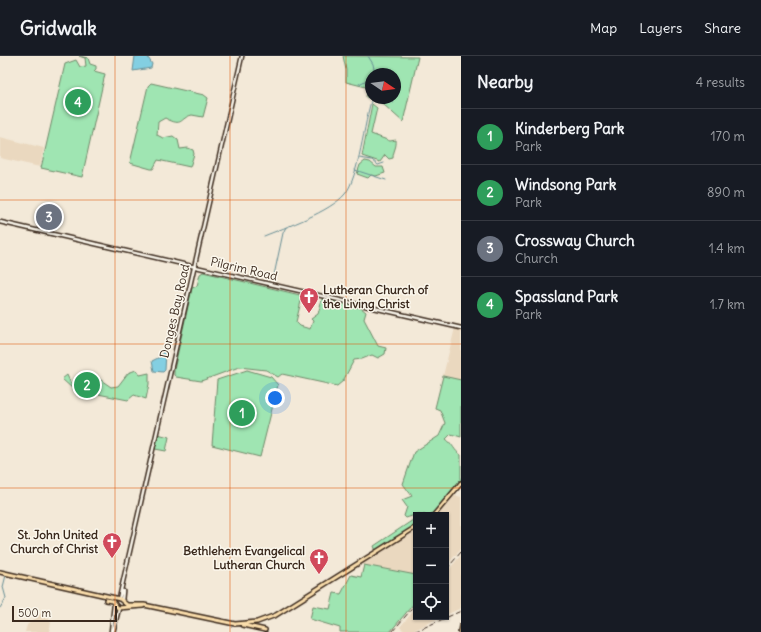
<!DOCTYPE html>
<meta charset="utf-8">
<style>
:root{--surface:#171b24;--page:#20242c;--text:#f1f3f6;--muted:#9ea1a6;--line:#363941;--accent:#2563eb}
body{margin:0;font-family:Delius,sans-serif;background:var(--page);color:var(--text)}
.controls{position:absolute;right:12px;bottom:12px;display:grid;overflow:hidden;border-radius:0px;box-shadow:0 1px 3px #0004}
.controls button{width:36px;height:36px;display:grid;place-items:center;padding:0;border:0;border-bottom:1px solid var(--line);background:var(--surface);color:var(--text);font:20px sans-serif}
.compass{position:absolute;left:365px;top:12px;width:36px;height:36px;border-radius:50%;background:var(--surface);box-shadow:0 1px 3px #0004;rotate:103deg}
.scale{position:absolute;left:12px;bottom:10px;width:105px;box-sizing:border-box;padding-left:4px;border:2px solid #3b2a1e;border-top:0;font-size:11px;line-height:14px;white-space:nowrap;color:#3b2a1e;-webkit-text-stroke:3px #fbf7ec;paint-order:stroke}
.you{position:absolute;left:275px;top:342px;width:14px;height:14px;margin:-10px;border:3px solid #fff;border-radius:50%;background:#1a73e8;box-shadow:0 0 0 6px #1a73e833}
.badge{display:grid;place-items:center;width:26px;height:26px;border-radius:50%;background:var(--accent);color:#fff;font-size:13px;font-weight:700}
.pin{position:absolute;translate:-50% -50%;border:2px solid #fff;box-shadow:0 1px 4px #0006}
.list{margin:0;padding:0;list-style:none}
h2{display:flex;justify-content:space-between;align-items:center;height:52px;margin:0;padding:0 16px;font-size:17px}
h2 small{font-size:13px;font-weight:400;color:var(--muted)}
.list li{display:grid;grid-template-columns:26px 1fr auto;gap:12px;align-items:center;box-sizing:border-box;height:56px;padding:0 16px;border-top:1px solid var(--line)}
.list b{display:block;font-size:15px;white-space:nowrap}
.list p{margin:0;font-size:13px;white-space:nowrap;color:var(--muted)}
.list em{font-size:13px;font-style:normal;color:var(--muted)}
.icon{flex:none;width:22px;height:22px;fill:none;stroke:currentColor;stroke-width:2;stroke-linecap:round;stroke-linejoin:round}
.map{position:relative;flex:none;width:461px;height:576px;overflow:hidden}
header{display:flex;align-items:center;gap:24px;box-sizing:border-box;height:56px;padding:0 20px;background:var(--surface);border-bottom:1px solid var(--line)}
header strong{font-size:19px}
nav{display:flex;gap:22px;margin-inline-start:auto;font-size:14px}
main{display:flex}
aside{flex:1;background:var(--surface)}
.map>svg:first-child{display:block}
.built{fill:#ead8bf}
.green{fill:#9fe5b2;stroke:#6d8868;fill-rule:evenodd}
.water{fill:#83cfe2;stroke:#668d94}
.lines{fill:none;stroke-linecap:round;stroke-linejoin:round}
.stream{stroke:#668d94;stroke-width:1}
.secondary-casing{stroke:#3b2a1e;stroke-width:5.5}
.primary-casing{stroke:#3b2a1e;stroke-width:6}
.secondary{stroke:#fbf7ec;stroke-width:2.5}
.primary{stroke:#faddab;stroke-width:3}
.rail{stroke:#3b2a1e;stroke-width:1;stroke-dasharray:6 3;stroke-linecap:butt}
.grid{fill:none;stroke:#df570d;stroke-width:1;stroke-opacity:0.55}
.labels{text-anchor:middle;stroke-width:3;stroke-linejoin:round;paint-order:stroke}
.street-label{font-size:12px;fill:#3b2a1e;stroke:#fbf7ec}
.poi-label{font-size:12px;font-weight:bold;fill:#3b2a1e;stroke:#fbf7ec;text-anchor:end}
</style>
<header>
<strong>Gridwalk</strong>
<nav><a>Map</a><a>Layers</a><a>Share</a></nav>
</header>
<main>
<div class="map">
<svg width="461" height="576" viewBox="0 0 461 576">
<rect width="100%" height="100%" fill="#f3e9d8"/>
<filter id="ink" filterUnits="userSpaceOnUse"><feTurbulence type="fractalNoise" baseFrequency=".025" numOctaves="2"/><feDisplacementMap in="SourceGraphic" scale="8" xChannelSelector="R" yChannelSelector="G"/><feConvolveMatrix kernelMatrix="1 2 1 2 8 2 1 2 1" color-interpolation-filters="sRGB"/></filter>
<g filter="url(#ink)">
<path class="built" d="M0 81 44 92 40 111 0 102Z
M455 272 461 273V324L443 320Z
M453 439 461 441V493L446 510V459H436Z
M416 472V519L360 508Z
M461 499V552L446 559V517Z
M416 552V561H441L411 576H405L400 571Z
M44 555 51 567 49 576H25L27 569Z"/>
<path class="green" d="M79 0 88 2 90 8 96 10V13L94 15 105 18 82 121 41 112 65 8 76 4 80 11 86 10 85 2Z
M343 0 418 1 403 66 383 48 366 41 368 33 366 31 346 26V14ZM371 18H395V42H371Z
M151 27 204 39 208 42 203 61 192 59C179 62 184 72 165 62L158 66 157 79 163 82 173 80 178 84 180 93 188 92 193 94 194 98 190 111 158 104 153 113H151L130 107 148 30Z
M372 48 377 52 371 78 390 85 396 84C397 91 393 95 393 102L389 103 385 99 380 106 362 100Z
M365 105 370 106 376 111H383L385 117 376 120 371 119 368 122 357 118 360 109Z
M203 216 300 239 302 241 296 266 300 270 310 273 313 265 311 263 318 258 322 243 361 252 366 256 364 263 378 290 386 292 385 298 378 302 372 299 362 303 354 304 343 325 337 330 282 318 278 321 266 314 239 311 201 325 176 321 174 319V314L192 232 197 230 200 218Z
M136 314 140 319 149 317V328L146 343 134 339 128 344 73 333 62 323 67 319 71 328H75L90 320 98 322 111 331 118 330 128 317Z
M247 314 271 321 278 329 260 401 212 389 217 324Z
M443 320 461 324V381L451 378 446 383C453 388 454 395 461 399V425L439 453 432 459 418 458 406 462 404 460 407 451 402 444 412 440 403 428 414 396 439 380 445 367 440 354 435 352Z
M158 378 169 381 166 395 155 393Z
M413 464H416V470L376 495 374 490Z
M364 509 416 519V545L390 576H340V572L310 563 313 550 330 553 334 537 341 538 351 519 361 521Z"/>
<path class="water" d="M135 0H147L152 8 151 12 133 15Z
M164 294 166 296 165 314 163 316 154 315 152 305 160 301Z"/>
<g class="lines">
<path class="stream" d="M368 0 373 8 375 18
M359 28 371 22
M380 42 393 47
M359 102 372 104 378 109 384 107
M355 114 386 124
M264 180C286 171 330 156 345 138 359 121 364 66 372 42
M273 224 283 177 286 171
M0 552 6 542 3 531 6 519"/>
<defs>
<path id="secondary" d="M0 166 461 272
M119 543 242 0
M122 545 123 535
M111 576 114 549
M113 576 119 552"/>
<path id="primary" d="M434 459 461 427
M0 516 120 543 127 549H144L235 568 257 566 276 559 416 471
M106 544 112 545 118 552 143 550
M243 569 265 574
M460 576 461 570"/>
</defs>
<use href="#secondary" class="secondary-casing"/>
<use href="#primary" class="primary-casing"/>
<use href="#secondary" class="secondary"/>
<use href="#primary" class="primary"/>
<path class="rail" d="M446 514 461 496
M392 576 416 548
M414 576 461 555"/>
</g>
</g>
<path class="grid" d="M115 0V576M230 0V576M346 0V576M0 144H461M0 288H461M0 432H461"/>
<defs>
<symbol id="church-pin" viewBox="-11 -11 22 30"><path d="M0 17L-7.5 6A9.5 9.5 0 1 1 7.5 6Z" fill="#d1495b" stroke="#fbf7ec"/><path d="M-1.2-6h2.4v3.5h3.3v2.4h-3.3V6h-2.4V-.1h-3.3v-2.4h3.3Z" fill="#fff"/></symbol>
</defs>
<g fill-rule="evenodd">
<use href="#church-pin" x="298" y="230" width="22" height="30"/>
<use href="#church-pin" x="101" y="475" width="22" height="30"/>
<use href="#church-pin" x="308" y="491" width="22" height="30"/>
</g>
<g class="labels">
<g class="street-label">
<text transform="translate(244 213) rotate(13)" y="4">Pilgrim Road</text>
<text transform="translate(175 255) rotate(-77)" y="4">Donges Bay Road</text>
</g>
<g class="poi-label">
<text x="323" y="238" text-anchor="start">Lutheran Church of<tspan x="323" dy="14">the Living Christ</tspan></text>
<text x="98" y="483">St. John United<tspan x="98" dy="14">Church of Christ</tspan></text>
<text x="305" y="499">Bethlehem Evangelical<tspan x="305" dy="14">Lutheran Church</tspan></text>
</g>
</g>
</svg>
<div class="controls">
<button>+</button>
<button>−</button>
<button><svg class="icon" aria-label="locate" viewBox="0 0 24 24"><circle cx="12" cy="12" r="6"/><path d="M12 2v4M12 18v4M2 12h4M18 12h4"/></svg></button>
</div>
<svg class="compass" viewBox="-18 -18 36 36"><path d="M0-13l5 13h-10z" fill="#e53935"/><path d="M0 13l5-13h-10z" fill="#9ea1a6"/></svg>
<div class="scale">500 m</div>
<div class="you"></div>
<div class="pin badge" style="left:242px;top:357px;background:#2e9e5b">1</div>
<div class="pin badge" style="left:87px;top:329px;background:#2e9e5b">2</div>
<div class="pin badge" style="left:49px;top:161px;background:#6b7280">3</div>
<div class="pin badge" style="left:78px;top:46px;background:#2e9e5b">4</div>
</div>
<aside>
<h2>Nearby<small>4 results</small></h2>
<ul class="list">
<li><span class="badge" style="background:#2e9e5b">1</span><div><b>Kinderberg Park</b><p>Park</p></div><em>170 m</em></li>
<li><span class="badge" style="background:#2e9e5b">2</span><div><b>Windsong Park</b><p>Park</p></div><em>890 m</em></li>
<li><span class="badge" style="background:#6b7280">3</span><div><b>Crossway Church</b><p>Church</p></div><em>1.4 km</em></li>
<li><span class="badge" style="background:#2e9e5b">4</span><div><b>Spassland Park</b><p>Park</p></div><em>1.7 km</em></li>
</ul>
</aside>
</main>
